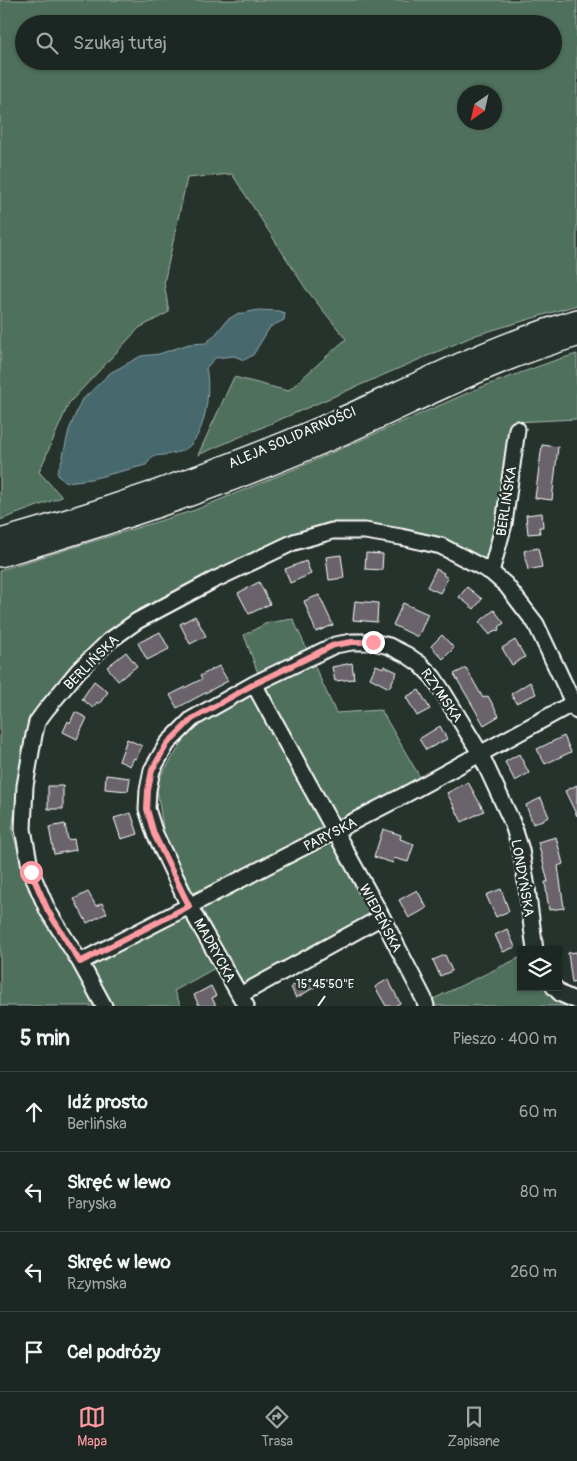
<!DOCTYPE html>
<html lang="pl">
<meta charset="utf-8">
<style>
:root{--surface:#1c2622;--page:#252e2a;--text:#f1f3f6;--muted:#a0a5a5;--line:#3a4340;--accent:#ff9aa2}
body{margin:0;font-family:Pangolin,sans-serif;background:var(--page);color:var(--text)}
.controls{position:absolute;right:15px;bottom:15px;display:grid;overflow:hidden;border-radius:0px;box-shadow:0 1px 4px #0004}
.controls button{width:45px;height:45px;display:grid;place-items:center;padding:0;border:0;border-bottom:1px solid var(--line);background:var(--surface);color:var(--text);font:25px sans-serif}
.compass{position:absolute;left:457px;top:85px;width:45px;height:45px;border-radius:50%;background:var(--surface);box-shadow:0 1px 4px #0004;rotate:214deg}
.stop{position:absolute;width:15px;height:15px;margin:-11px;border:4px solid #ff9aa2;border-radius:50%;background:#fff}
.stop.end{background:#ff9aa2;border-color:#fff;box-shadow:0 1px 5px #0008}
.list{margin:0;padding:0;list-style:none}
h2{display:flex;justify-content:space-between;align-items:center;height:65px;margin:0;padding:0 20px;font-size:21px}
h2 small{font-size:16px;font-weight:400;color:var(--muted)}
.list li{display:grid;grid-template-columns:32px 1fr auto;gap:15px;align-items:center;box-sizing:border-box;height:80px;padding:0 20px;border-top:1px solid var(--line)}
.list b{display:block;font-size:19px;white-space:nowrap}
.list p{margin:0;font-size:16px;white-space:nowrap;color:var(--muted)}
.list em{font-size:16px;font-style:normal;color:var(--muted)}
.icon{flex:none;width:28px;height:28px;fill:none;stroke:currentColor;stroke-width:2;stroke-linecap:round;stroke-linejoin:round}
.map{position:relative;flex:none;width:577px;height:1006px;overflow:hidden}
.search{position:absolute;background:var(--surface);box-shadow:0 1px 4px #0004;left:15px;right:15px;top:15px;height:55px;display:flex;align-items:center;gap:12px;box-sizing:border-box;padding:0 18px;border-radius:28px;color:var(--muted);font-size:19px}
.sheet{height:385px;background:var(--surface)}
nav{display:flex;justify-content:space-around;align-items:center;box-sizing:border-box;height:70px;border-top:1px solid var(--line);background:var(--surface);font-size:14px;color:var(--muted)}
nav a{display:grid;justify-items:center;gap:2px}
nav .on{color:var(--accent)}
.map>svg:first-child{display:block}
.green{fill:#4f705b;stroke:#a7b8ad;fill-rule:evenodd}
.water{fill:#47696e;stroke:#91a5a8}
.building{fill:#6a636c;stroke:#fff}
.lines{fill:none;stroke-linecap:round;stroke-linejoin:round}
.minor-casing{stroke:#fff;stroke-width:19}
.major-casing{stroke:#fff;stroke-width:22}
.minor{stroke:#26332d;stroke-width:15}
.major{stroke:#26332d;stroke-width:19}
.route{stroke:#ff9aa2;stroke-width:6}
.ticks{fill:none;stroke:#fff;stroke-width:2}
.labels{text-anchor:middle;stroke-width:5;stroke-linejoin:round;paint-order:stroke}
.street-label{font-size:14px;fill:#fff;stroke:#26332d}
.ticks-label{font-size:12px;text-anchor:middle;fill:#fff;stroke:#26332d;stroke-width:5;stroke-linejoin:round;paint-order:stroke}
</style>
<div class="map">
<svg width="577" height="1006" viewBox="0 0 577 1006">
<rect width="100%" height="100%" fill="#26332d"/>
<filter id="ink" filterUnits="userSpaceOnUse"><feTurbulence type="fractalNoise" baseFrequency=".02" numOctaves="2"/><feDisplacementMap in="SourceGraphic" scale="10" xChannelSelector="R" yChannelSelector="G"/><feConvolveMatrix kernelMatrix="1 2 1 2 8 2 1 2 1" color-interpolation-filters="sRGB"/></filter>
<g filter="url(#ink)">
<path class="green" d="M0 0H577V305L476 335 198 455 234 377 288 391 346 339 306 289 232 174 187 178 164 283 169 312 139 328 69 403 39 472 62 497 0 520ZM24 24H553V61H24ZM464 92H494V122H464Z
M577 354V419L514 422 491 564 444 540 402 529 354 524 133 616 38 709 26 733 12 830 29 891 97 1006H0V570L195 510 302 466 479 388 556 360Z
M293 619 336 713 381 710 421 779 326 828 372 914 241 985 164 835 156 783 195 723 259 676 244 635 267 623Z
M185 914 215 968 174 991 181 1006H112L88 967Z
M521 957V987H547L571 1006H429V1001Z"/>
<path class="water" d="M259 310 279 311 285 313 284 320 270 327 253 355 244 360 234 356 215 358 206 368C211 390 206 434 187 448 178 454 164 455 153 456L146 465 91 479 67 482 59 477 57 472 62 460 69 430 81 401 110 373 141 356 159 354 189 344 206 343 215 335 227 320 237 314Z"/>
<path class="building" d="M542 445 558 447 552 500 535 498Z
M542 513 543 527H539L540 533 528 534 526 515Z
M538 548 542 567 528 570 524 551Z
M366 553 383 554 382 570 365 569Z
M341 555 344 578 329 580 326 557Z
M306 561 311 574 290 583 285 569Z
M436 569 444 573 443 575 448 578 440 593 427 587Z
M259 582 270 604 249 614 238 593Z
M467 587 482 599 474 609 459 597Z
M319 595 333 625 316 632 304 601Z
M355 601 378 603 377 622 353 620Z
M403 603 428 614 418 637 393 625Z
M494 610 504 623 500 626 498 631 495 630 490 635 479 622Z
M195 616 206 636 190 644 180 624Z
M160 632 169 649 147 660 138 643Z
M442 635 454 648 443 659 431 646Z
M515 640 525 657 512 665 502 648Z
M126 652 137 666 118 681 107 667Z
M352 663 354 679 335 681 332 667Z
M376 665 383 668 384 666 397 672 389 688 370 678Z
M219 666 228 681 177 708 170 695 202 679 200 676Z
M466 668 483 698 488 696 499 716 484 725 454 674Z
M94 681 108 692 99 704 97 702 93 708 82 699Z
M530 682 536 694 516 703 511 694Z
M419 690 430 709 417 716 406 697Z
M75 712 87 718 77 739 63 732 68 721 70 723Z
M440 726 447 739 426 750 419 739Z
M564 736 571 752 545 764 537 749Z
M127 739 142 746 136 759 134 758 130 766 119 761Z
M519 754 529 773 515 781 505 762Z
M106 775 130 778 128 791 105 789Z
M468 782 484 811 462 822 447 793Z
M577 785V816L565 791Z
M48 786H63V809H48Z
M541 798 549 817 533 824 526 805Z
M131 813 138 834 121 839 114 818Z
M65 824 68 840 74 839 76 850 54 854 49 827Z
M383 829 401 835 400 839 414 844 408 862 394 858 393 863 374 857Z
M556 837 563 864 558 866 564 908 549 910 545 882H548L538 842Z
M501 889 509 911 496 917 486 895Z
M417 890 427 908 409 918 399 900Z
M88 892 96 906 102 903 107 913 87 923 74 899Z
M507 929 515 947 503 952 495 935Z
M577 952V982L572 983 568 953Z
M445 955 452 971 440 976 433 960Z
M309 976 315 987 296 998 291 987Z
M388 979 400 1003 395 1006H386L375 987Z
M211 986 216 996 212 998 216 1006H199L194 995Z"/>
<g class="lines">
<defs>
<path id="minor" d="M491 572 504 524 517 429
M254 684 382 917 424 999 426 1006
M80 962 401 797 577 701
M554 987 561 994 577 1001
M240 995 382 917
M104 1006 80 962 48 911 31 872 23 829 25 786 34 735 37 722 45 711 78 671 109 641 137 621 212 581 294 542 332 531H365L401 537 441 546 491 572 506 585 536 624 577 711
M246 1006 189 906 155 834 147 809 148 790 152 770 167 744 192 719 254 684 335 645 352 642H373L389 646 407 655 420 664 433 677 443 692 480 753 512 822 521 850 527 888 535 950"/>
<path id="major" d="M0 539C110 508 217 471 322 426 406 389 488 345 577 319
M0 557C112 525 222 488 329 441 411 406 490 361 577 337"/>
</defs>
<use href="#minor" class="minor-casing"/>
<use href="#major" class="major-casing"/>
<use href="#minor" class="minor"/>
<use href="#major" class="major"/>
</g>
</g>
<g class="lines" filter="url(#ink)">
<path class="route" d="M31 872 48 911 80 962 189 906 154 834 147 809 148 790 152 770 167 744 192 719 254 684 334 645 352 642H373"/>
</g>
<path class="ticks" d="M318 1006 325 996"/>
<g class="labels">
<g class="street-label">
<text transform="translate(292 437) rotate(-23)" y="5">ALEJA SOLIDARNOŚCI</text>
<text transform="translate(506 501) rotate(-81)" y="5">BERLIŃSKA</text>
<text transform="translate(91 662) rotate(-45)" y="5">BERLIŃSKA</text>
<text transform="translate(442 695) rotate(55)" y="5">RZYMSKA</text>
<text transform="translate(330 834) rotate(-27)" y="5">PARYSKA</text>
<text transform="translate(523 878) rotate(80)" y="5">LONDYŃSKA</text>
<text transform="translate(381 918) rotate(62)" y="5">WIEDEŃSKA</text>
<text transform="translate(215 950) rotate(61)" y="5">MADRYCKA</text>
</g>
</g>
<g class="ticks-label">
<text x="325" y="988">15°45'50"E</text>
</g>
</svg>
<div class="controls">
<button><svg class="icon" aria-label="layers" viewBox="0 0 24 24"><path d="M12 4l9 5-9 5-9-5zM3 14l9 5 9-5"/></svg></button>
</div>
<svg class="compass" viewBox="-18 -18 36 36"><path d="M0-13l5 13h-10z" fill="#e53935"/><path d="M0 13l5-13h-10z" fill="#a0a5a5"/></svg>
<div class="stop" style="left:31px;top:872px"></div>
<div class="stop end" style="left:373px;top:642px"></div>
<div class="search"><svg class="icon" aria-label="search" viewBox="0 0 24 24"><circle cx="10" cy="10" r="6"/><path d="M15 15l6 6"/></svg>Szukaj tutaj</div>
</div>
<section class="sheet">
<h2>5 min<small>Pieszo · 400 m</small></h2>
<ul class="list">
<li><svg class="icon" aria-label="ahead" viewBox="0 0 24 24"><path d="M12 20V5M6 11l6-6 6 6"/></svg><div><b>Idź prosto</b><p>Berlińska</p></div><em>60 m</em></li>
<li><svg class="icon" aria-label="left" viewBox="0 0 24 24"><path d="M17 20v-9H6M10 6l-5 5 5 5"/></svg><div><b>Skręć w lewo</b><p>Paryska</p></div><em>80 m</em></li>
<li><svg class="icon" aria-label="left" viewBox="0 0 24 24"><path d="M17 20v-9H6M10 6l-5 5 5 5"/></svg><div><b>Skręć w lewo</b><p>Rzymska</p></div><em>260 m</em></li>
<li><svg class="icon" aria-label="arrive" viewBox="0 0 24 24"><path d="M6 21V4h12l-3 4 3 4H6"/></svg><div><b>Cel podróży</b></div></li>
</ul>
</section>
<nav>
<a class="on"><svg class="icon" aria-label="map" viewBox="0 0 24 24"><path d="M3 6l6-2 6 2 6-2v14l-6 2-6-2-6 2zM9 4v14M15 6v14"/></svg>Mapa</a>
<a><svg class="icon" aria-label="directions" viewBox="0 0 24 24"><path d="M12 3l9 9-9 9-9-9zM9 14v-3h6M13 9l2 2-2 2"/></svg>Trasa</a>
<a><svg class="icon" aria-label="saved" viewBox="0 0 24 24"><path d="M7 4h10v16l-5-4-5 4z"/></svg>Zapisane</a>
</nav>
